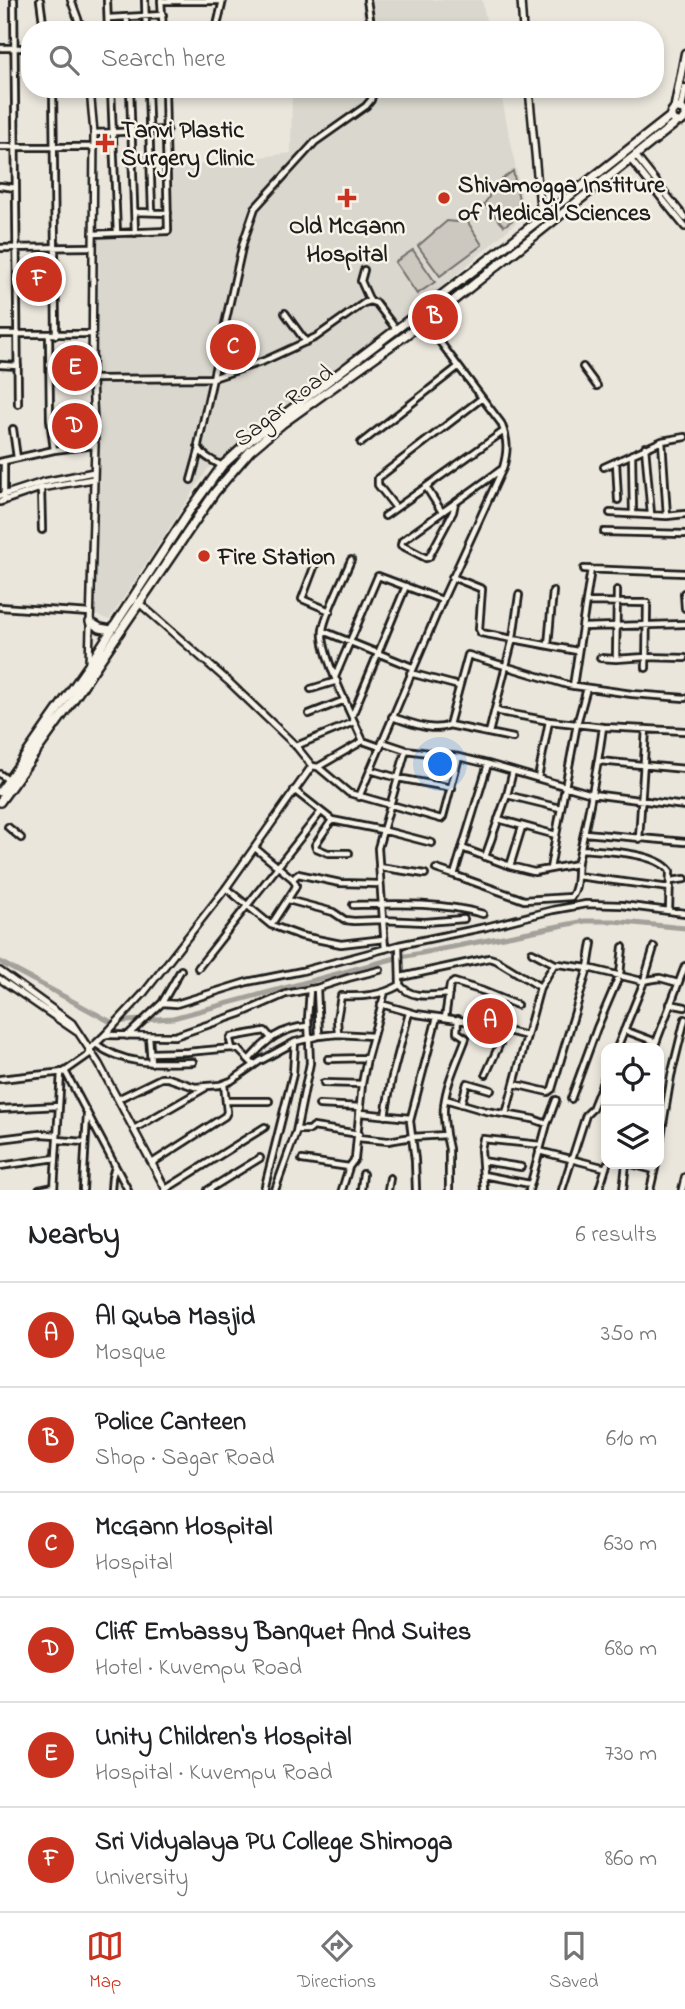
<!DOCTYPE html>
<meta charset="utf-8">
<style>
:root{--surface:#fff;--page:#f2f2f2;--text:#202124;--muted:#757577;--line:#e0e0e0;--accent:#c8321e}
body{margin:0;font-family:"Indie Flower",sans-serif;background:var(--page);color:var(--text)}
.controls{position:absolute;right:21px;bottom:21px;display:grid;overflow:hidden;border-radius:14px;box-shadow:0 4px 10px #0003}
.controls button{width:63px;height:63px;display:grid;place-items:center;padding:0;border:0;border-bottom:2px solid var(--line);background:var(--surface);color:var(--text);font:35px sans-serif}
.you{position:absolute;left:441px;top:765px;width:24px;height:24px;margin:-18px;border:5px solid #fff;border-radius:50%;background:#1a73e8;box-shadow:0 0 0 10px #1a73e833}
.badge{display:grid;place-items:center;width:46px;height:46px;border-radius:50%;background:var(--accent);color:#fff;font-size:23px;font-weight:700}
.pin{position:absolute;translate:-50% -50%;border:4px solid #fff;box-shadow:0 2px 7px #0006}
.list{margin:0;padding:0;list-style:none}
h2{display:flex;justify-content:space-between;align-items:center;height:91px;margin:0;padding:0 28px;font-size:30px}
h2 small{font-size:23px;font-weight:400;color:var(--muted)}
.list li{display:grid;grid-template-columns:46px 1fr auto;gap:21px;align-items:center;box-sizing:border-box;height:105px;padding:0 28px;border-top:2px solid var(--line)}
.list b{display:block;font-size:26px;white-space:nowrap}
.list p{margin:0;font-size:23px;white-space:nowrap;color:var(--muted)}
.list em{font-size:23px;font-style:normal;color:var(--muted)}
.icon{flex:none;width:38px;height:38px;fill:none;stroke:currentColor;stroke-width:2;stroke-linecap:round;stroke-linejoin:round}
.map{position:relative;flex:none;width:685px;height:1190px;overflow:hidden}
.search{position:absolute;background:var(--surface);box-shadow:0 4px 10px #0003;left:21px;right:21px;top:21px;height:77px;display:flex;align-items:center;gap:18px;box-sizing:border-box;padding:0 24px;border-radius:28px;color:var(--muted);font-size:26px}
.sheet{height:721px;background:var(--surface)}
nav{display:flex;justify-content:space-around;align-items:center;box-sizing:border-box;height:98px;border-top:2px solid var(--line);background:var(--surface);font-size:19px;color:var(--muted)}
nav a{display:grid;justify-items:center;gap:4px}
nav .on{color:var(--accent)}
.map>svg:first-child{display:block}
.built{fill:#dad7ce}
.green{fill:#ccc8c0;stroke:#74726e;stroke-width:2}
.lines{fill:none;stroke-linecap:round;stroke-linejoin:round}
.canal{stroke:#a3a19a;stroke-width:5}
.minor-casing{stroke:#1c1c1c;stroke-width:10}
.tertiary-casing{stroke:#1c1c1c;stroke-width:10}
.secondary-casing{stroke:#1c1c1c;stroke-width:10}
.primary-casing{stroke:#1c1c1c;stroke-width:11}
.trunk-casing{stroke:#1c1c1c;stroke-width:12}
.minor{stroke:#f7f3e8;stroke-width:4.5}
.tertiary{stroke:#f7f3e8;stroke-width:5}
.secondary{stroke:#f7f3e8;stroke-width:5}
.primary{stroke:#f7f3e8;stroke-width:6}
.trunk{stroke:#f7f3e8;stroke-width:7}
.poi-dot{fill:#c8321e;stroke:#f7f3e8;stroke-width:2.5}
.labels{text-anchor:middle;stroke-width:5;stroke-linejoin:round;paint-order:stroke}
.poi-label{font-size:24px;font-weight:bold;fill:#1c1c1c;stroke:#f7f3e8;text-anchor:start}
.street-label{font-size:24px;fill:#1c1c1c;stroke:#f7f3e8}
</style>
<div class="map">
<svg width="685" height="1190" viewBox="0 0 685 1190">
<rect width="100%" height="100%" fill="#eae6dc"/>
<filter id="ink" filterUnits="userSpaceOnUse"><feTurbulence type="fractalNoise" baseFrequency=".0143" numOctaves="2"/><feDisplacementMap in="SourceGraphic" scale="14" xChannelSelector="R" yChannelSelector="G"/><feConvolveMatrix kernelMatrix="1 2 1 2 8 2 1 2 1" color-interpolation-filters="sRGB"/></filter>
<g filter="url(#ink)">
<path class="built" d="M363 0H482L488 30H310L362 23Z
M292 89H500L525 215 417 309 208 469 109 620 96 615 95 565 98 239 171 236 170 169 291 153Z"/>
<path class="green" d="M513 171 522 214 504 226 484 204 489 197 490 188Z
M466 219 482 245 440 276 418 246 447 221 456 222Z
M413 250 435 282 417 294 395 262Z"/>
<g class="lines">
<path class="canal" d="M0 962 111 1022 173 1018 396 958 585 921H613L685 928"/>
<defs>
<path id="minor" d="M14 0 18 404
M40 0 44 30
M107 0 108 30
M145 0 146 30
M161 0 163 30
M367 0 372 30
M161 1H222
M127 17V30
M109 18 163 15
M216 30 223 0
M0 48H30
M53 89 56 335
M111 89 117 233
M130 89 135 233
M148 89 152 212
M94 133 167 130
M0 147H94
M0 186 16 188
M135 212 168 213
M93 234 168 231 165 89
M0 248 92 247
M364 270 361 281 370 301
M285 313 306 342
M0 334H92
M49 335 50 419 54 450
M0 365 18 366
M583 367 597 386
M92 379 213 378 243 243 255 208 315 142 366 106 371 100 374 89
M13 429 17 458
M662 441 667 516
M361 443 458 367
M645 447 651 514
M632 454 633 514
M4 461V501
M0 462 54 450 95 445
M616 462 618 500
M222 466C212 460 201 456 198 445L213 378 264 361 316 337 364 303 370 301 376 303 396 329
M604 467 662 441 685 437
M191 480 199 451
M426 487 442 512
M41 488 42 530
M455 503 453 512 429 557 426 558 401 545 402 541 502 469
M396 508 378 485V478L482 398
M610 513 667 516 685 514
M385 516 504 431
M604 532 685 534
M351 560C344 577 325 614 323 630 320 653 353 718 363 741
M316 562 302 599 330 611
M584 569 685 573
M452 577 482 589 479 629 481 633 577 651
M684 593 685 608
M587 602 647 603 646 668
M0 607 90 613
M583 627 685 624
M323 631 412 667
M548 645 553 591
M600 658 616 659 646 657 685 658
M616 659 617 590
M410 673 459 686
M335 677 378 576 442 600
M573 686 591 569
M311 689 337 681
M496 710 500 712 549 721 603 727 685 731
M309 714 345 700
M352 716 406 586
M392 717C409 722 433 733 449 725
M489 733 513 638 519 595
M513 738 449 725 468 655 568 685 632 694 685 698
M382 742 406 750 459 757 488 764 592 794 685 806
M296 746 354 722
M599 761 685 769
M488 764 454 875 524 900 571 897C579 887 576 872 578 861 588 816 597 772 603 727
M312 766 318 767 349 793 441 819 443 817 459 757
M318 767 363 741 380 747
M370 770 398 778 452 788
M0 774 8 780
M538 778 549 721
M294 790 332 820 382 830 432 843
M507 795 560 808
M359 797 443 599 503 468C508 451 508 440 501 423L425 322
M498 819 556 835 577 724 587 688
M332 820 315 845 316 848 328 853H349
M8 827 21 838
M585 833 685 842
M639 839 646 729
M255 848 293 879
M462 848 510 866 534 872 577 864
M581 849C604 851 656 852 670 871L669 911
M485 857 507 795 513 771
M510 866 522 827
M379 867 425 874
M436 869 454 875
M550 869 556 835
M577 876 670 888
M671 881 685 879
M226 888 271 925 301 936 341 944 384 939
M288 900 333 912 345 920 354 921 382 920 425 922 464 919
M353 905C396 904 441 902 483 914
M271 925 295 888 296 885 293 879 298 874 340 883 380 884
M385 949 378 848 406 750
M532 952 555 964
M198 968 320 813
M401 977 489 958 496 960 540 987 506 1114
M400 985C412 1000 431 995 449 994
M540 987 554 965 558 964 588 968 642 981 660 978 678 983
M317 988 319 1036
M162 1003 176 1004 247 982 302 971 399 945 486 927 553 910 586 904 621 905 685 913
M381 1004 416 1014 473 1022 527 1036
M670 1004 685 1007
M445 1018 450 985 454 982 483 991 517 1005
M624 1030 656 1042
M338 1034 337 1019 341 996C362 997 381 996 400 985L399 945
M105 1035 175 1036 242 1013 286 994 317 988 348 978 380 970
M127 1036 162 1003 181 970
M149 1036 151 1063
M96 1044C124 1066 159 1063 193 1062
M232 1048 230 1040 231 1037 265 1031 271 1038
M617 1048 643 984 654 947
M654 1048 685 966
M151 1053 187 1052 232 1048 239 1050 254 1065
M328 1059 367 1058
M249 1060C266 1040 281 1028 308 1026
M65 1071 128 1190
M486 1074 506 1030
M0 1079 64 1072 91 1053
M324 1083 362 1084
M514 1084 548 1092 552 1089 588 968 592 943
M118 1099 161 1078H168L195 1087 220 1085 231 1081 260 1061 295 1042 319 1036 338 1034 372 1036
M445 1099 486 1111 533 1119 547 1124
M571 1099 597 1028 620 974 623 947
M226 1101H269
M461 1104 467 1083 491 1090
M319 1105 361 1107
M0 1109 59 1106
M361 1113 410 1118
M385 1116 392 1077 409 1013
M134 1129 205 1088
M297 1130H310L313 1127 359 1134
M446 1135C445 1126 443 1116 444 1107 446 1083 458 1060 466 1038L457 1032 458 1019
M358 1138 388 1141 412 1137 446 1135 449 1149V1190
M0 1139 40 1134 57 1135
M57 1140 85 1142
M659 1148 671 1076 685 1019
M539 1151 606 1168
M302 1160 349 1167
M482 1161 521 1167
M152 1163 225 1116 227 1112 224 1084
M631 1164 654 1170
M0 1166 56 1158
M483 1175 530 1184
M166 1189 265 1127
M39 1190 54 1187
M54 1190 61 1072
M83 1190 87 1114
M111 1190 112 1177 115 1167
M208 1190 260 1158
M264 1190 293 1074 295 1042
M275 1190 296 1132 310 1063 308 1019 310 989
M342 1190 349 1167 355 1159 362 1084 367 1058 385 992
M361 1190 363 1174
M388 1190 390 1178
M416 1190 415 1160 410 1121 437 1017
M484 1190 481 1150 483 1139 541 1145
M529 1190 547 1124 556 1100
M562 1190 586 1115 592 1109 606 1074
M599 1190 607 1164
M623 1190 626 1164
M650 1190 656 1164"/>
<path id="tertiary" d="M521 0 523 30
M529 89 541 218
M635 155 685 218
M630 159 685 227
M89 1050 105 1035 143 994 226 888 312 766 296 746 228 681 138 602
M682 1190 685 1177"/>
<path id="secondary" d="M71 0 82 30
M0 496 43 482 94 472
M0 502 41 488 93 479
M89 664 95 445 92 379 94 133 90 89
M0 971 72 1023 99 1064 166 1190
M0 979 77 1032"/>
<path id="primary" d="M681 109 685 88
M674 110 685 53"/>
<path id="trunk" d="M671 115a7 7 0 1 1 14 0a7 7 0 1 1-14 0Z
M90 622 100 628 111 630
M0 792 89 665 188 513 222 466 252 439 497 253 671 116
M0 802 67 709 215 492 250 451 282 424 449 304 677 122"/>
</defs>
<use href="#minor" class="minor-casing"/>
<use href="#tertiary" class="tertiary-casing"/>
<use href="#secondary" class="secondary-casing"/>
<use href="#primary" class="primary-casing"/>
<use href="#trunk" class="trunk-casing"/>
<use href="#minor" class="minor"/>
<use href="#tertiary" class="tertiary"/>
<use href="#secondary" class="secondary"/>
<use href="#primary" class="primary"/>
<use href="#trunk" class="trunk"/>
</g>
</g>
<g class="poi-dot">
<path d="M101.5 132.5h7v7h7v7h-7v7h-7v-7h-7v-7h7z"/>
<path d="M343.5 187.5h7v7h7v7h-7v7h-7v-7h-7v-7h7z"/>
<circle cx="444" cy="198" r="7"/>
<circle cx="204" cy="556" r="7"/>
</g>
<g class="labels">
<g class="poi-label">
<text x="121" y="137">Tanvi Plastic<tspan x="121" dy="28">Surgery Clinic</tspan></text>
<text x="458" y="192">Shivamogga Institure<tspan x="458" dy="28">of Medical Sciences</tspan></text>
<text x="347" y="233" text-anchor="middle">Old McGann<tspan x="347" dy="28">Hospital</tspan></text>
<text x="218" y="564">Fire Station</text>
</g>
<g class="street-label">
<text transform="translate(283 405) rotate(-38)" y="8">Sagar Road</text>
</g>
</g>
</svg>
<div class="controls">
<button><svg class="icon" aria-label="locate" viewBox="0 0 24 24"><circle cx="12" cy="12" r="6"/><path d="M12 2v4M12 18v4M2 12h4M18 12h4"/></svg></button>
<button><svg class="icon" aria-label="layers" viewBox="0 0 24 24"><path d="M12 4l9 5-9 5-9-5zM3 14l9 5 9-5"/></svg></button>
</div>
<div class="you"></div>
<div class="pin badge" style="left:490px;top:1021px">A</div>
<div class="pin badge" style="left:435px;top:317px">B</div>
<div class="pin badge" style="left:233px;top:347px">C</div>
<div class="pin badge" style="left:75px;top:426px">D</div>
<div class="pin badge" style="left:75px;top:368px">E</div>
<div class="pin badge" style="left:39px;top:279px">F</div>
<div class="search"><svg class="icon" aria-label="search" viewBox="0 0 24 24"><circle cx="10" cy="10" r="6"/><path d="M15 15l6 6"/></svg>Search here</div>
</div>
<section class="sheet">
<h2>Nearby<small>6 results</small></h2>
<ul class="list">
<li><span class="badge">A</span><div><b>Al Quba Masjid</b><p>Mosque</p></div><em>350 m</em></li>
<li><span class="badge">B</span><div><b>Police Canteen</b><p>Shop · Sagar Road</p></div><em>610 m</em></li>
<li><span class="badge">C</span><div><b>McGann Hospital</b><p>Hospital</p></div><em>630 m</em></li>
<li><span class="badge">D</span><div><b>Cliff Embassy Banquet And Suites</b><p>Hotel · Kuvempu Road</p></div><em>680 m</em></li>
<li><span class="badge">E</span><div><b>Unity Children's Hospital</b><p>Hospital · Kuvempu Road</p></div><em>730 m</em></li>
<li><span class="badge">F</span><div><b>Sri Vidyalaya PU College Shimoga</b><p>University</p></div><em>860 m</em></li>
</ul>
</section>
<nav>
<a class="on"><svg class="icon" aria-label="map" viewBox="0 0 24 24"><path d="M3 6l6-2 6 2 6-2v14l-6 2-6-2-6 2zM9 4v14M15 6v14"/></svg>Map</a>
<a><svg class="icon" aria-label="directions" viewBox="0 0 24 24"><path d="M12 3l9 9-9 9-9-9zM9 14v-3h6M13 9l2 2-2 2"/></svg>Directions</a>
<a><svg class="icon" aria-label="saved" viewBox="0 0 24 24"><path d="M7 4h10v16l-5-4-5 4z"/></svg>Saved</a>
</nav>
